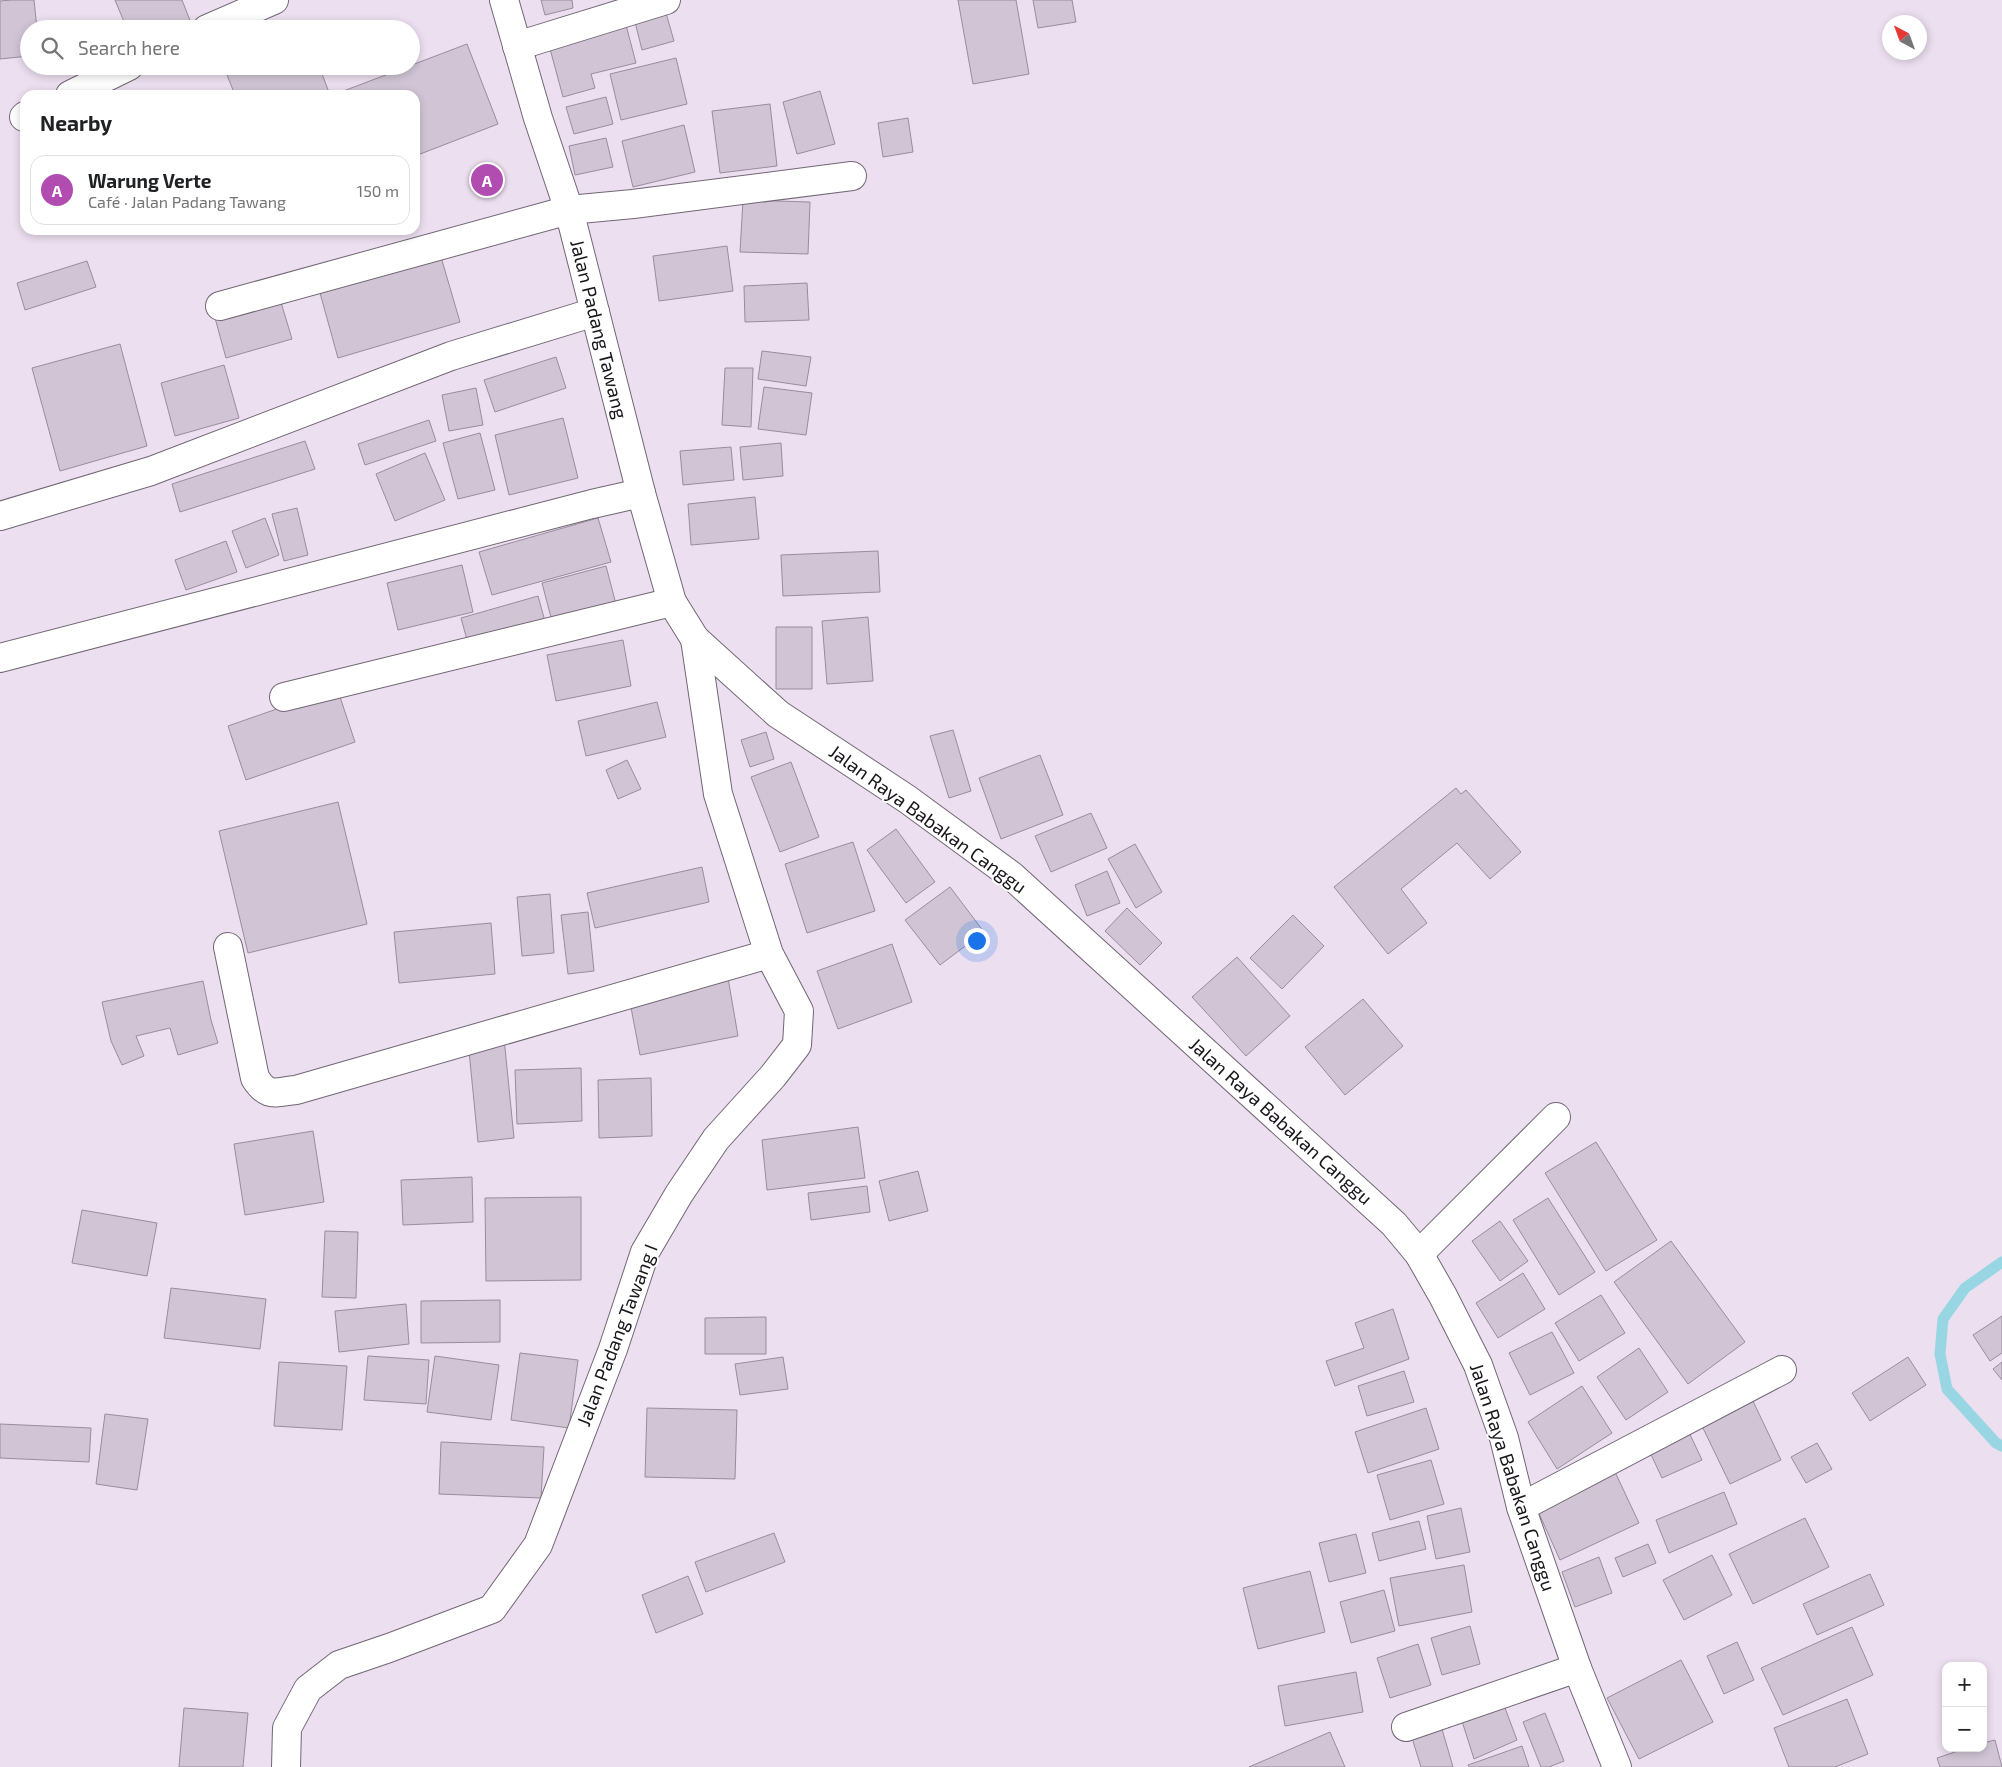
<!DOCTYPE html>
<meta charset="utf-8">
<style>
:root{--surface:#fff;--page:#f6f6f6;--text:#202124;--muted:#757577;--line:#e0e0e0;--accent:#b14cb0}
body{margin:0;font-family:"Exo 2",sans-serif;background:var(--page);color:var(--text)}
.controls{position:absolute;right:15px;bottom:15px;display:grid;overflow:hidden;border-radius:10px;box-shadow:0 2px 8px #0003}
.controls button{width:45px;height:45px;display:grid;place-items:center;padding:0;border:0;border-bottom:1px solid var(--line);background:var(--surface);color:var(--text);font:25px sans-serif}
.compass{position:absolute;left:1882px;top:15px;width:45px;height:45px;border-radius:50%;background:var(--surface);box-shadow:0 2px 8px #0003;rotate:319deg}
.you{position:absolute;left:976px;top:940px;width:18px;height:18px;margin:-12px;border:4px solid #fff;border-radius:50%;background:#1a73e8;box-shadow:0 0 0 8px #1a73e833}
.badge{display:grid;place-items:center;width:32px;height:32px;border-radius:50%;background:var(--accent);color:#fff;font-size:16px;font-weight:700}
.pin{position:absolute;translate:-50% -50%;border:2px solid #fff;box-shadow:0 1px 5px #0006}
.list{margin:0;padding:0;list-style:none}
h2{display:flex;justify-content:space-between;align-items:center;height:65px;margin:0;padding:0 20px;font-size:21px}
h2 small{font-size:16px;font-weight:400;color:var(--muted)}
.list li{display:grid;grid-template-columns:32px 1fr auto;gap:15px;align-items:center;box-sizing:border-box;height:70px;margin:0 10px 10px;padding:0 10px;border:1px solid var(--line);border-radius:15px}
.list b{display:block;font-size:19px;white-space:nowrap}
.list p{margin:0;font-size:16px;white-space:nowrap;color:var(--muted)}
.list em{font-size:16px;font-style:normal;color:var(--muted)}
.icon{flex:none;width:28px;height:28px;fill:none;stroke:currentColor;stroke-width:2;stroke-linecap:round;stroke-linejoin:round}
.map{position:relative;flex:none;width:2002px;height:1767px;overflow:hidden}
.search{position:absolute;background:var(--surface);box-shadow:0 2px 8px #0003;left:20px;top:20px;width:400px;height:55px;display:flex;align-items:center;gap:12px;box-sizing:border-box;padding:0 18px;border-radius:28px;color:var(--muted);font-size:19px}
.panel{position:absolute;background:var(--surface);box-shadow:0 2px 8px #0003;left:20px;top:90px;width:400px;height:145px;border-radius:15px}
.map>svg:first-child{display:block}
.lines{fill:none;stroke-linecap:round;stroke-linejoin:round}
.stream{stroke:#98d6e4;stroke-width:11}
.building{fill:#d1c5d5;stroke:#988d9c}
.street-casing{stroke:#726675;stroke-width:30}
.secondary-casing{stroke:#726675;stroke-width:30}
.street{stroke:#fff;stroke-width:28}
.secondary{stroke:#fff;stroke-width:28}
.labels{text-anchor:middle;stroke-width:4;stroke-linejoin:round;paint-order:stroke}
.street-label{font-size:19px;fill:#19151b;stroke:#fff}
</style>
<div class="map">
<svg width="2002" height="1767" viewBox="0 0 2002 1767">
<rect width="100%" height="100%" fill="#ecdff0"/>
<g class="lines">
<path class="stream" d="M2002 1262 1965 1288 1943 1319 1940 1354 1947 1389 1996 1443 2002 1446"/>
</g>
<path class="building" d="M11 0H34L37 29H29V56L0 59V1Z
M115 0H182L191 23 178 29H127Z
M541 0H572L573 8 545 15Z
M958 0H1016L1029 74 973 84Z
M1033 0H1072L1076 22 1038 28Z
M666 13 674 41 642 50 635 22Z
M626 25 636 63 591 74 595 88 563 97 549 45Z
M467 44 498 124 415 156V95H333Z
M676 58 687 104 621 120 610 74Z
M235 66H319L330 95H235L225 70Z
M820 91 835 144 797 154 783 102Z
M606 97 613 124 574 134 566 107Z
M770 104 777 166 720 173 712 111Z
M908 118 913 152 883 157 878 123Z
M684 125 695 172 633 187 622 141Z
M606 138 613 167 575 175 569 146Z
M743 200 810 202 808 254 740 252Z
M727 246 733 291 659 301 653 256Z
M441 257 460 322 338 358 320 293Z
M87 261 96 287 25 310 17 283Z
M807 283 809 320 745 322 744 286Z
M280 299 292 339 226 358 215 318Z
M120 344 147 446 60 471 32 368Z
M762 351 811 357 806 386 758 379Z
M556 357 566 388 495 412 484 380Z
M224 365 239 418 175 436 161 383Z
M725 368H753L751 427 722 425Z
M764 387 812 393 806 435 758 429Z
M476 388 483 425 449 431 442 395Z
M563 418 578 478 509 495 495 435Z
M429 420 436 441 365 465 358 444Z
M480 433 495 490 458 499 443 443Z
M305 441 315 469 180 512 172 484Z
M781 443 783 476 743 480 740 447Z
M731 447 734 480 683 485 680 451Z
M425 453 445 500 395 521 376 474Z
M755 497 759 539 691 545 688 504Z
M297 508 308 555 284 561 272 514Z
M265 518 279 555 246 568 232 531Z
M598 518 611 562 492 595 479 552Z
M226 541 237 572 186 590 175 560Z
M878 551 880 592 783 596 781 555Z
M462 565 473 612 398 630 387 583Z
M606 566 617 608 553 625 542 583Z
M538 596 546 625 469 647 461 618Z
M868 617 873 681 827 684 822 621Z
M776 627H812V689H776Z
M623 640 631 686 556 701 547 655Z
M337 688 355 742 246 780 228 726Z
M657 702 666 737 586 756 578 721Z
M953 730 971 791 949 798 930 736Z
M766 732 774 759 750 767 741 740Z
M1040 755 1063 815 1001 839 979 778Z
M627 760 641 789 618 799 606 770Z
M791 762 819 837 780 852 751 777Z
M1456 788 1461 794 1466 790 1521 852 1490 879 1457 843 1401 889 1427 923 1388 954 1334 887Z
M338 802 367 924 248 953 219 831Z
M1091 813 1107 848 1051 872 1035 836Z
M896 829 935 882 906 903 867 850Z
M853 842 875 911 807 933 785 864Z
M1135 844 1162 892 1136 908 1108 859Z
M702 867 709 902 595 928 587 893Z
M1107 871 1120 903 1087 916 1075 885Z
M950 887 984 932 940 965 905 920Z
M550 894 554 953 522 956 517 897Z
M1127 908 1162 943 1140 965 1105 931Z
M588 912 594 971 568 974 561 915Z
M1293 915 1324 946 1282 989 1250 958Z
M491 923 495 974 399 983 394 932Z
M892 944 912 1002 838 1029 817 971Z
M1237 957 1290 1016 1246 1056 1192 997Z
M728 978 738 1036 640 1055 629 997Z
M203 981 211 1020 218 1043 178 1055 170 1028 136 1036 144 1056 122 1065 111 1041 102 1002Z
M1363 999 1403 1046 1345 1095 1305 1047Z
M504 1038 514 1138 478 1142 468 1041Z
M581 1068 582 1121 517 1124 515 1070Z
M651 1078 652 1136 599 1138 598 1080Z
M858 1127 865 1178 767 1190 762 1140Z
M313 1131 324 1202 245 1215 234 1144Z
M1596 1142 1657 1240 1606 1271 1545 1173Z
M918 1171 928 1211 889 1221 879 1181Z
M472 1177 473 1222 403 1225 401 1180Z
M867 1186 870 1212 811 1220 808 1193Z
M581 1197V1280L486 1281 485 1198Z
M1548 1198 1595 1272 1559 1295 1513 1220Z
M82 1210 157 1223 147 1276 72 1263Z
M1500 1221 1528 1261 1500 1281 1472 1241Z
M325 1231 358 1232 356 1298 322 1297Z
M1671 1241 1745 1342 1688 1384 1614 1282Z
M1523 1273 1545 1309 1498 1338 1476 1303Z
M171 1288 266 1299 260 1349 164 1338Z
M1601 1295 1625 1333 1579 1361 1555 1323Z
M500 1300V1342L421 1343V1301Z
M406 1304 409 1344 339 1352 335 1311Z
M1393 1309 1409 1359 1335 1386 1326 1361 1364 1348 1355 1323Z
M2002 1316V1353L1990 1361 1973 1335Z
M766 1317V1354H705V1318Z
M1552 1332 1574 1373 1530 1395 1509 1353Z
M1639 1348 1668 1392 1626 1420 1597 1377Z
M520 1353 578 1360 569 1428 511 1420Z
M368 1356 429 1360 426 1404 364 1400Z
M435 1356 499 1365 491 1420 427 1412Z
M783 1357 788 1389 740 1395 735 1364Z
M1908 1357 1926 1385 1870 1421 1852 1393Z
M279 1362 347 1366 342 1430 274 1426Z
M2002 1362V1380L1993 1369Z
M1404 1371 1414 1402 1367 1416 1358 1386Z
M1582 1386 1612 1433 1557 1469 1528 1422Z
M1752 1399 1781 1460 1730 1484 1701 1424Z
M647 1408 737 1410 735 1479 645 1477Z
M1426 1408 1439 1449 1368 1473 1355 1432Z
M105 1414 148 1419 137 1490 96 1484Z
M0 1424 91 1428 89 1462 0 1458Z
M1686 1426 1702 1460 1662 1478 1646 1444Z
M441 1442 544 1447 541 1498 439 1494Z
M1817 1443 1832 1469 1806 1483 1791 1457Z
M1431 1460 1444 1504 1390 1520 1377 1475Z
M1615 1472 1639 1523 1560 1560 1537 1509Z
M1724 1492 1737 1524 1669 1553 1656 1520Z
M1461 1508 1470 1552 1436 1559 1427 1516Z
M1805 1518 1829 1567 1753 1604 1729 1554Z
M1419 1521 1426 1549 1379 1561 1372 1533Z
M774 1533 785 1562 706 1592 695 1562Z
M1356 1534 1366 1573 1329 1582 1319 1543Z
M1648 1544 1656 1563 1623 1577 1615 1558Z
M1712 1555 1732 1595 1684 1620 1663 1580Z
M1599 1557 1612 1593 1575 1607 1562 1572Z
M1464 1565 1472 1612 1399 1626 1390 1578Z
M1310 1571 1325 1632 1258 1649 1243 1588Z
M1870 1574 1884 1605 1817 1635 1803 1604Z
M688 1576 703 1614 656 1633 642 1595Z
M1384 1590 1395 1631 1351 1643 1340 1602Z
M1470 1626 1480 1664 1442 1675 1431 1638Z
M1852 1627 1873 1675 1783 1715 1761 1668Z
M1737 1642 1754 1680 1724 1694 1707 1656Z
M1418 1644 1431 1685 1390 1698 1377 1658Z
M1681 1660 1713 1722 1639 1759 1607 1698Z
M1356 1672 1363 1712 1285 1726 1278 1686Z
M1847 1699 1868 1754 1835 1767H1789L1774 1728Z
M1502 1700 1517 1740 1474 1759 1461 1718Z
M184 1708 248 1713 243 1767H179Z
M1545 1713 1564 1761 1549 1767H1541L1523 1722Z
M1442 1729 1453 1767H1421L1412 1738Z
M1330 1732 1345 1767H1249Z
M1995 1740 2002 1767H1940L1937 1758 1967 1748H1983V1743Z
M1522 1746 1529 1767H1469L1468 1765Z"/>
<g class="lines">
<defs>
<path id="street" d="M207 29 274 0
M517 46 666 0
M70 95 129 66
M24 117 25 116
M220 306 569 210 633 204 852 176
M0 516 151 471 451 356 595 312
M0 658 592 504 641 493
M284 697 672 602
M228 947 255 1078C268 1098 274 1092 296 1090L769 954
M1419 1254 1556 1117
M1521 1507 1782 1370
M1406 1727 1577 1668
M286 1767 287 1728 308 1689 339 1665 389 1648 492 1609 538 1545 613 1349 645 1252 679 1194 716 1139 773 1076 797 1045 799 1011 769 954 718 794 695 639"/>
<path id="secondary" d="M504 0 538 118 569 210 641 493 672 602 695 639 778 714 907 799 1012 876 1394 1224 1419 1254 1443 1296 1478 1365 1504 1438 1521 1507 1577 1668 1617 1767"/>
</defs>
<use href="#street" class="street-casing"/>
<use href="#secondary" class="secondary-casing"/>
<use href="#street" class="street"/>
<use href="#secondary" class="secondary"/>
</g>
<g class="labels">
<g class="street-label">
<text transform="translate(599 329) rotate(76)" y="7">Jalan Padang Tawang</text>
<text transform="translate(928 819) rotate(36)" y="7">Jalan Raya Babakan Canggu</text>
<text transform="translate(1281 1121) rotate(42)" y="7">Jalan Raya Babakan Canggu</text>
<text transform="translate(617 1335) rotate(-69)" y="7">Jalan Padang Tawang I</text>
<text transform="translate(1513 1477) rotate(72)" y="7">Jalan Raya Babakan Canggu</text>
</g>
</g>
</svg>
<div class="controls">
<button>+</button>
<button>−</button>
</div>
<svg class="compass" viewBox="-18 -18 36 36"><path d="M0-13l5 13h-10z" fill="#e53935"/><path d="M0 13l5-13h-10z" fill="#757577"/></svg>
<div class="you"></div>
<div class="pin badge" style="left:487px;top:180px">A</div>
<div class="search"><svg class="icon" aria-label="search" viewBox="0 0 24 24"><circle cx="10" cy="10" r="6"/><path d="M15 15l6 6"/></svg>Search here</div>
<section class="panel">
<h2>Nearby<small></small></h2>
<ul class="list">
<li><span class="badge">A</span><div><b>Warung Verte</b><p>Café · Jalan Padang Tawang</p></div><em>150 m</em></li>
</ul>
</section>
</div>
